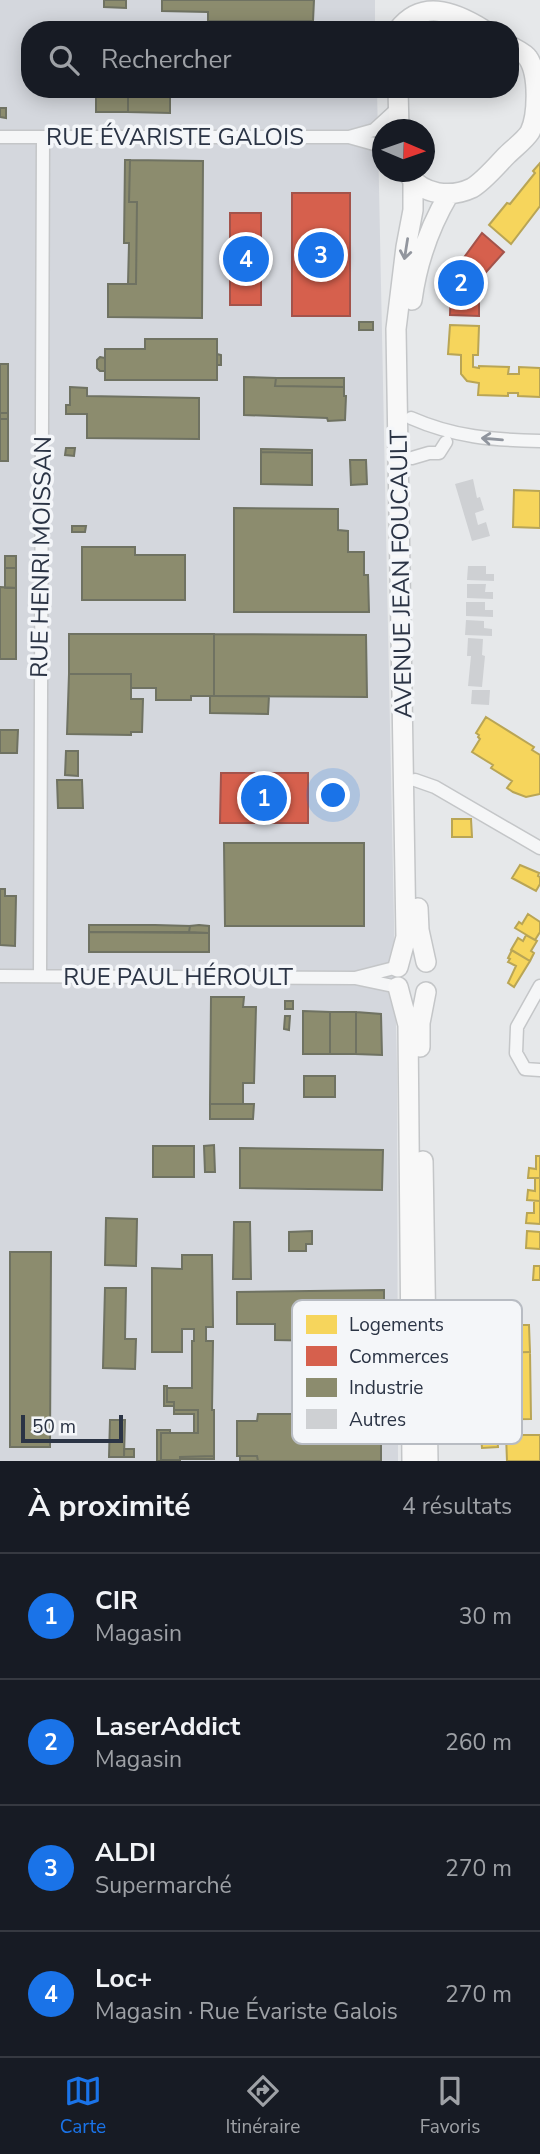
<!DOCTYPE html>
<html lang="fr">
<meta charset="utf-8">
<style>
:root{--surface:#171b24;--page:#242831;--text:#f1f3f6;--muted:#9ea1a6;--line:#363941;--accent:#1a73e8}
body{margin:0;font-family:"Nunito Sans",sans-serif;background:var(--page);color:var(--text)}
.compass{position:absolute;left:372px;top:119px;width:63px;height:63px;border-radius:50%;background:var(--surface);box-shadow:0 4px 18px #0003;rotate:92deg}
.scale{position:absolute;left:21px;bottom:18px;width:102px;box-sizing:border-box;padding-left:7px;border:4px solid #2b3445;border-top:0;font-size:19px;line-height:24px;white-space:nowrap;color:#2b3445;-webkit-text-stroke:5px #f4f6f9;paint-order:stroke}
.you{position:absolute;left:334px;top:796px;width:24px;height:24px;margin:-18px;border:5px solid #fff;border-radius:50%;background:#1a73e8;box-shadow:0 0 0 10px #1a73e833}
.badge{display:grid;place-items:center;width:46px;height:46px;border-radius:50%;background:var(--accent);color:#fff;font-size:23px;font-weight:700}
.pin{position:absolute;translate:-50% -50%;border:4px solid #fff;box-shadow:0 2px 7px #0006}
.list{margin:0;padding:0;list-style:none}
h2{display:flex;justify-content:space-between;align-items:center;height:91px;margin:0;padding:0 28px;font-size:30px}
h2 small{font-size:23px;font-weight:400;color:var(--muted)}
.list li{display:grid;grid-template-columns:46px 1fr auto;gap:21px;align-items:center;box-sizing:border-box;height:126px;padding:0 28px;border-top:2px solid var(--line)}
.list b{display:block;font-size:26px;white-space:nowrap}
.list p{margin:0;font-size:23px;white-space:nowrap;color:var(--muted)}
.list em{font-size:23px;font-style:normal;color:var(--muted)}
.icon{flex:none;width:38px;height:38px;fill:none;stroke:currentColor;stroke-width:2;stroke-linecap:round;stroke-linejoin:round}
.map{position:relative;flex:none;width:540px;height:1461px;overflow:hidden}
.search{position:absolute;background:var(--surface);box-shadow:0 4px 18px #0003;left:21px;right:21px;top:21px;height:77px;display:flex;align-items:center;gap:18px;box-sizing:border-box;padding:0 24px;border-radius:28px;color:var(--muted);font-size:26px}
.sheet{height:595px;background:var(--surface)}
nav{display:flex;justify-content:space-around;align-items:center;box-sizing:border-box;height:98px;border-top:2px solid var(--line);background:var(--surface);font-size:19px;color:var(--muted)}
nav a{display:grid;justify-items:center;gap:4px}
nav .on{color:var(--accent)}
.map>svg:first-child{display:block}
.built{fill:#d4d7dd}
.homes{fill:#f6d55c;stroke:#b9a555;stroke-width:2}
.shops{fill:#d6604d;stroke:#a3534b;stroke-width:2}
.industry{fill:#8c8c6e;stroke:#6f7262;stroke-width:2}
.building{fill:#ced0d3}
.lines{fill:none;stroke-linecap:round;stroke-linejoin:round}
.minor-casing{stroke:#c4c6c8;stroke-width:15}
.secondary-casing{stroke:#c4c6c8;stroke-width:22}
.minor{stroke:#f5f6f7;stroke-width:12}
.secondary{stroke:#f8f8f8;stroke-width:19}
.oneway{stroke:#92969e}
.oneway2{stroke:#90959e}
.labels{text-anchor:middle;stroke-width:7;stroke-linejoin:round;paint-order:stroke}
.street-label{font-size:24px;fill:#2b3445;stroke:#f4f6f9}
.key{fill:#f4f6f9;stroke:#b8bcc3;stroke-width:2}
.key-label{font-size:19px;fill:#2b3445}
</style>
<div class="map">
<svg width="540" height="1461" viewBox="0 0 540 1461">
<rect width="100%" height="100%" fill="#e6e8ea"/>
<path class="built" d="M0 0H375V30H30V89H377L397 1069 398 1461H0Z"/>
<path class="homes" d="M540 163V206L511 244 489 225 507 203 510 204 535 173 533 171Z
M450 325 479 326 478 355H473V367L479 368V366L509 367 508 374H519V367L540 368V397L518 396V393H508V396L478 395 479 383 467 381 461 374V355L448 354Z
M514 490 540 491V528L513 527Z
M486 717 534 747 532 750 540 755V794L526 797 513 792 507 788 512 781 491 768 493 765 472 752 480 739 478 737 479 735 476 733Z
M452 819H471L472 837H452Z
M520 865 539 873 538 876 540 877V884L536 891 512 878Z
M528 914 540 922V932L535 940 515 928 519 922 522 924Z
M526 935 537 941 531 951 534 953 530 961 511 950 518 938 523 941Z
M512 950 530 961 514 987 508 983 516 966 508 962 510 959 508 958Z
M536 1156H540V1178H528L529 1168 536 1169Z
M535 1178H540V1201L527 1200 528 1190 535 1191Z
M534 1201H540V1224L526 1223 527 1213H534Z
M527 1231 540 1232V1249L526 1248Z
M534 1266H540V1280H533Z
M498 1300 508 1304V1325H529L530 1352 456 1354V1301Z
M530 1352 531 1419 458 1420 456 1354Z
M497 1435 498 1447 482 1448 481 1436Z
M506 1435H540V1461H507Z"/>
<path class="shops" d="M292 193H350V316H292Z
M230 213H261V305H230Z
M482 233 504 252 479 280V316L450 315 451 285H453L454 271Z
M221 773H308V823H220Z"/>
<path class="industry" d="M104 0H126V8L104 7Z
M162 0H314L313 21H208V12L162 11Z
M97 27H129V30H97Z
M96 89H128V112H96Z
M128 89H170V113L128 112Z
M217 89H253V95H217Z
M0 108H6V118L0 117Z
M125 160H130L129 202H137L136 284H128L129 243H124Z
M130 160 203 161 202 318 108 317V284H136L137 202H129Z
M359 322H373V330H359Z
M145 339H217V380H105V349H145Z
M217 354 221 355V365H217Z
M100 357 105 358V371H100L97 368V360Z
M0 364H8V413H0Z
M244 377 276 378 275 386 344 387V396H346L345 420 328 421 327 418 244 415Z
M276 378H344V387L275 386Z
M70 387 87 388V396L199 398V439L87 438V414H66V405H70Z
M0 413H8V419H0Z
M0 419H8V461H0Z
M66 448H75L74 456 65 455Z
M261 449 312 450V453L261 452Z
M261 452 312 453V485L261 484Z
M350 460H366L367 484 351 485Z
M234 508 338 509V530L348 531V552H364V575H368L369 612H234Z
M72 526H86L85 532H72Z
M82 547H135V555H185V600H82Z
M5 556H16V568H5Z
M5 568H16V588H5Z
M0 587 16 588V659H0Z
M69 634H214V696H191V700H156V688H131V674H69Z
M214 634 366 635 367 697 214 696Z
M69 674H131V699H143L142 732H131V735L67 734Z
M210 696H269L268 714 210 713Z
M0 730H18L17 753H0Z
M66 751H78V776L65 775Z
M57 780H82L83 808H58Z
M224 843H364V926H225Z
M0 889H5V896H16L15 946 0 945Z
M89 925H155L190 926 189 932H89Z
M199 925 209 926V933L189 932 190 926Z
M89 932 209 933V952H89Z
M211 997H244L243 1007H256L254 1083H243V1104H210Z
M285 1001H293V1009H285Z
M303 1011 330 1012V1054H303Z
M330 1012H356V1054H330Z
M356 1012 381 1014 382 1055 356 1054Z
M285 1016H290L289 1030 284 1029Z
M304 1076H335V1097H304Z
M210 1104H254L253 1119H210Z
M214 1145 215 1172H205L204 1146Z
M153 1146H194V1177H153Z
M240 1148 383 1150 382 1190 240 1188Z
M106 1218 137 1219 136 1266 105 1265Z
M234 1222H250L251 1279H233Z
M312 1231V1244H306V1251H289V1232Z
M10 1252H51L50 1447H10Z
M182 1255H212L213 1327H206V1341H213L212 1410H214V1456L180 1457V1460H161V1433H198V1410H174V1402H167V1388H192V1341H194V1329H182V1352H152V1268L182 1269Z
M105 1288H126L125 1339H136L135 1369 103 1368Z
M384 1290V1322L347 1323V1338L324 1339V1341L275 1340V1324H237V1292Z
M164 1386H167V1402H174V1406H164Z
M174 1410H198V1433H194V1414H174Z
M258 1414H357V1419H381V1461H258L257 1456H237V1421H257Z
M110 1420H125L124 1457H109Z
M157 1430H170V1433H161V1460L180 1461H157Z
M124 1449H134V1457H124Z
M214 1456V1459H180V1457Z
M240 1456H257L258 1461H240Z"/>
<path class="building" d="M473 479 477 498 480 497 484 510 475 513 478 525 486 522 490 536 472 541 455 484Z
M468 566H486V574H494V581L467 580Z
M467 584H486L485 592H493V599L467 598Z
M466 602H485V610H493V617L466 616Z
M466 620 484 621V628L492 629V636L465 635Z
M468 638 483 639 482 655 485 656 482 687 468 686 471 656H467Z
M472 690H490L489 705 471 704Z"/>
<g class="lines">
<defs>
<path id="minor" d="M0 137H349L374 130 399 107
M349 137 374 144 382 148
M411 418C454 437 493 440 540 441
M412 458 429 453H439L446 442
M415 780 435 787 540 848
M398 967 355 978 398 987
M0 976 355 978
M40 976 43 137
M540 986 517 1027 516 1053 525 1069 540 1070"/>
<path id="secondary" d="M398 30C421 0 452 10 484 30
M398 89 399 130
M409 175C423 195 451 198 472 188 484 181 497 165 507 155 514 148 525 140 530 132 538 115 539 74 528 58 525 53 515 49 510 46
M412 300C417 263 430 226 449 194
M418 908 419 930 426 962
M398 967 406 937 396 329 406 247 413 210V182
M398 987 408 1025 412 1461
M420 1047V1023L426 992
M423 1161 428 1461"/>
</defs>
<use href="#minor" class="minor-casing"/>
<use href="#secondary" class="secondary-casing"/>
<use href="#minor" class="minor"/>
<use href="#secondary" class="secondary"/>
</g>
<defs><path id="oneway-shaft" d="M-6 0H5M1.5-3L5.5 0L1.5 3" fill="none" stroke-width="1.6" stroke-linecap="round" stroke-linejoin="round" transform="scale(1.75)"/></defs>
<use class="oneway" href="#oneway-shaft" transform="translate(406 249) rotate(99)"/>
<use class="oneway2" href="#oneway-shaft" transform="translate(492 439) rotate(-175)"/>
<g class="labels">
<g class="street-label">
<text x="175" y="145">RUE ÉVARISTE GALOIS</text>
<text transform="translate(41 557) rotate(-89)" y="8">RUE HENRI MOISSAN</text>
<text transform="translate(401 574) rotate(-91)" y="8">AVENUE JEAN FOUCAULT</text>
<text x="178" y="985">RUE PAUL HÉROULT</text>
</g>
</g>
<rect x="292" y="1300" width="230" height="144" rx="10" class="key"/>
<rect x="306" y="1315" width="31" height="19" fill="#f6d55c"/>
<rect x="306" y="1346" width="31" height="20" fill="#d6604d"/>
<rect x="306" y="1378" width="31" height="19" fill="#8c8c6e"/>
<rect x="306" y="1409" width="31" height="20" fill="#ced0d3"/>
<g class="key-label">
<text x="349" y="1331">Logements</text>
<text x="349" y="1363">Commerces</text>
<text x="349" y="1394">Industrie</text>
<text x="349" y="1426">Autres</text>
</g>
</svg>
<svg class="compass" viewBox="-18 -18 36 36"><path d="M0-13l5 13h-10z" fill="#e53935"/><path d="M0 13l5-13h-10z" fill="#9ea1a6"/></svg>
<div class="scale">50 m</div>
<div class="you"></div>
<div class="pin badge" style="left:264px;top:798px">1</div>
<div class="pin badge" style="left:461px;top:283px">2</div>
<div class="pin badge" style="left:321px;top:255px">3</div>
<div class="pin badge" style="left:246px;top:259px">4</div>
<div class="search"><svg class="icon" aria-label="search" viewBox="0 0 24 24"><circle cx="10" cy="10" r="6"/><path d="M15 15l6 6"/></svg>Rechercher</div>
</div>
<section class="sheet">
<h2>À proximité<small>4 résultats</small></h2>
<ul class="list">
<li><span class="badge">1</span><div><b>CIR</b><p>Magasin</p></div><em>30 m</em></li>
<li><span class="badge">2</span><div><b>LaserAddict</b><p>Magasin</p></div><em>260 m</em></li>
<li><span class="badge">3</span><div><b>ALDI</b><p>Supermarché</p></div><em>270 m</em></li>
<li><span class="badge">4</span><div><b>Loc+</b><p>Magasin · Rue Évariste Galois</p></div><em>270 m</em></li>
</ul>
</section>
<nav>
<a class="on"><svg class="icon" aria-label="map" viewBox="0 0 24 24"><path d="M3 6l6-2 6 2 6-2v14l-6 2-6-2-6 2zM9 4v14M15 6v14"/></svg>Carte</a>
<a><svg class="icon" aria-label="directions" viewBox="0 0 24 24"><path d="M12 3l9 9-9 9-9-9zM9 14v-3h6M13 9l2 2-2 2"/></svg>Itinéraire</a>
<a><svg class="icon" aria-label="saved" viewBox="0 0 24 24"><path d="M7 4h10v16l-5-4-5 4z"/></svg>Favoris</a>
</nav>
